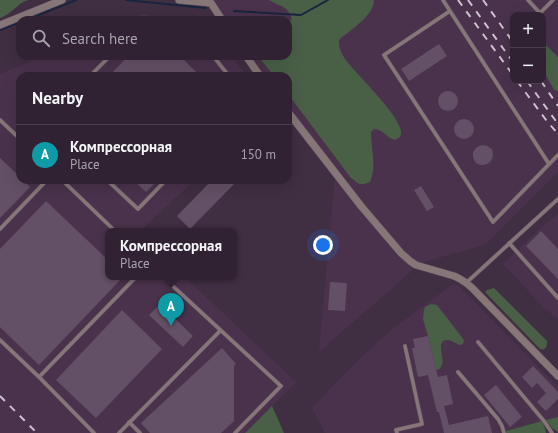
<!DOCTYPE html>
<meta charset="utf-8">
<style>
:root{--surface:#302232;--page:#382a3a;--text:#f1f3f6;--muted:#a8a4ac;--line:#4b3f4d;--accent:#95b2f1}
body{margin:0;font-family:"PT Sans",sans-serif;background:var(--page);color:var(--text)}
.controls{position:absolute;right:12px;top:12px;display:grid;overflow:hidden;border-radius:8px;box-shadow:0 4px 16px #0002}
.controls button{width:36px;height:36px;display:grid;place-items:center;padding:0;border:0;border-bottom:1px solid var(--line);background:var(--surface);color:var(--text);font:20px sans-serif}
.you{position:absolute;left:323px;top:245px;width:14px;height:14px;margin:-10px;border:3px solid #fff;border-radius:50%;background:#1a73e8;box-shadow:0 0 0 6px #1a73e833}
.badge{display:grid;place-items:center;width:26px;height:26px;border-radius:50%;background:var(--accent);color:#fff;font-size:13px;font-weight:700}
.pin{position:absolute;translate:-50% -33px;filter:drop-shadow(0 1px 2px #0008)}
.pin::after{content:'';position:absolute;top:21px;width:14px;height:12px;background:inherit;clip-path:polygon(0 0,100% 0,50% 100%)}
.popup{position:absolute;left:105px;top:228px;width:132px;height:52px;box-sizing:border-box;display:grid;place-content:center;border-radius:8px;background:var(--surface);filter:drop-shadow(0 1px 3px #0005);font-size:13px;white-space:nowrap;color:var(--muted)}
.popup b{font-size:15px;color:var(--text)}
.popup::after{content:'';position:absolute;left:50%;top:100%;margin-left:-8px;border:8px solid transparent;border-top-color:var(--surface)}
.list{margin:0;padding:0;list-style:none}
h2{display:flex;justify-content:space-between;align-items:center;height:52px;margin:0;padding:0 16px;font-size:17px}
h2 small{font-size:13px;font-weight:400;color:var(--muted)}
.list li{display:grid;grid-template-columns:26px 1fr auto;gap:12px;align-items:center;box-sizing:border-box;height:60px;padding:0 16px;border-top:1px solid var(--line)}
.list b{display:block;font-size:15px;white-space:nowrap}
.list p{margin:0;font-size:13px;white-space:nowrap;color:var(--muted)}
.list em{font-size:13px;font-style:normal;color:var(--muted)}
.icon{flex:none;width:22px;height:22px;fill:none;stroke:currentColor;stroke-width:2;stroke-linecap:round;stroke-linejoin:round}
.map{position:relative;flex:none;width:558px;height:433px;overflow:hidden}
.search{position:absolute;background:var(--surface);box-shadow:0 4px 16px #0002;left:16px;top:16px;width:276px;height:44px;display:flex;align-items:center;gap:10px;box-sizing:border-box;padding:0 14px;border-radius:12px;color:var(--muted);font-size:15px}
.panel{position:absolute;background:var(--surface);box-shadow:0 4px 16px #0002;left:16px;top:72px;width:276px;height:112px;border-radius:12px}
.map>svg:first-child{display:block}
.built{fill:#4a324c;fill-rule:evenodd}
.green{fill:#496047}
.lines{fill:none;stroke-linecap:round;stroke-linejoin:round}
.stream{stroke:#19253f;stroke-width:2}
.building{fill:#645066}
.lane-casing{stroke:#5d4c5f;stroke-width:4.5}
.street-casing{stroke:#5d4c5f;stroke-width:8}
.lane{stroke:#867677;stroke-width:3.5}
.street{stroke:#867677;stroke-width:7}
.rail{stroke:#cec1cf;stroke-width:2;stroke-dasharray:7 7;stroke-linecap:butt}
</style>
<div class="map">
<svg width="558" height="433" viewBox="0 0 558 433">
<rect width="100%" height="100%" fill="#402e42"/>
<path class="built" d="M214 0H558V172L489 241 481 246 416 264 403 252 368 212 288 108V76H264L250 56H288V20H226ZM513 15H543V81H513Z
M143 14 169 20H129Z
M43 56H231L247 76H20V180H195L140 231H108V277H185L296 382 245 433H0V74Z
M335 176 375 227 414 269 319 352Z
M558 214V319L544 308 503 264 542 226Z
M453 284 458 285 558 387V417L498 433H325L312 408 351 367 391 330Z"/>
<path class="green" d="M0 0H28C16 4 11 15 0 18Z
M269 0H374C374 16 350 30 339 40 338 53 348 63 356 72 367 84 399 117 401 131 401 133 401 135 400 137L395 140C387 138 383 129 374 129L371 132C371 149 377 166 370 182 360 186 359 184 351 178L288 94V76H274L258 56H288V22L292 19C287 5 281 7 269 0Z
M543 42 558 57V91L554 90 543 70Z
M494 288 547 341C547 346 546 351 540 349L485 292 487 290Z
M431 304 437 305 464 340 463 344 460 345C456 344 452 340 448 340 432 340 450 363 438 370L436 369 428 336 423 319 424 310 425 307Z
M272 406 284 433H245Z
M558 417V432L552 428 546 420Z
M542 421 545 428 546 433H506V431Z"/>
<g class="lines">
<path class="stream" d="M126 0 206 8
M234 11 301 15 328 0
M26 20 76 0
M0 30 20 22"/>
</g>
<path class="building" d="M439 44 447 56 409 81 401 69Z
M128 56H180L200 76H109Z
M438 101a10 10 0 1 1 20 0a10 10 0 1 1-20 0Z
M454 129a10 10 0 1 1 20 0a10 10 0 1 1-20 0Z
M483 145 487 146 492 149 493 155 492 159 490 162 487 164 483 165H480L476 163 474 160 473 156V152L476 148 479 146Z
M0 158 20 177V180H23L30 187 0 218Z
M133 180H158L146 192Z
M212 180H238L190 229 177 216Z
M421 186 434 207 427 211 414 190Z
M46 201 108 260V277H123L39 365 0 327V249Z
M541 231 558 249V279L526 246Z
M330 282 347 283 345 311 328 310Z
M160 304 193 336 183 347 149 315Z
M122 310 162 349 96 418 56 380Z
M428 336 438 377 447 375 453 404 444 406 449 425 488 416 492 433H444L439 412H437L428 375 418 377 412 348H415L413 339Z
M222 348 236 364 234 366V421L221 433H150L141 423Z
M533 366 558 392V399L546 411 537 402 546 393 537 383 532 388 522 377Z
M496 385 522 417 510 427 484 395Z"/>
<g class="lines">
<defs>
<path id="lane" d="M443 0 450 11
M528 0 540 13 553 0
M213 56 229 76
M90 76 110 56
M0 120 20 139
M549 164 450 11 384 55 493 222 558 155
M62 180 115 231
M107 180 138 209 166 180
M0 229 47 180
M509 243 558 298
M163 277 281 386 235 433
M466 283 558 199
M0 340 39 377 94 433
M478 342 544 421 552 433
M458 372 498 419 502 426 504 433
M39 377 136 277
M129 422 140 433
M119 433 220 331
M397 433 396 430 422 424 405 346"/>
<path id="street" d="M179 0 211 3 222 20
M0 25 62 0
M246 56 260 76
M288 112 361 206 401 253 410 261 416 265 454 276C464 280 471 286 478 294L558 376"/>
</defs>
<use href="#lane" class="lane-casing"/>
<use href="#street" class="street-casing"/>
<use href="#lane" class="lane"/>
<use href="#street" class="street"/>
<path class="rail" d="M458 0 513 75
M468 0 513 62
M483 0 513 42
M517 81 546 120 558 134
M527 81 558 124
M541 81 558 106
M0 396 37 433"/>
</g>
</svg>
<div class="controls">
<button>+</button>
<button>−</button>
</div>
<div class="you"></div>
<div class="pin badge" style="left:171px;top:326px;background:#0f9aa8">A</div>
<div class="popup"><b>Компрессорная</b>Place</div>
<div class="search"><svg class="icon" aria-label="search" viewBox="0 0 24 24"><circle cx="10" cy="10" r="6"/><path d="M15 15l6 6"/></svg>Search here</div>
<section class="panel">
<h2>Nearby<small></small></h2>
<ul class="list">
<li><span class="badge" style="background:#0f9aa8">A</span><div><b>Компрессорная</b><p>Place</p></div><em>150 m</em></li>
</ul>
</section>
</div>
